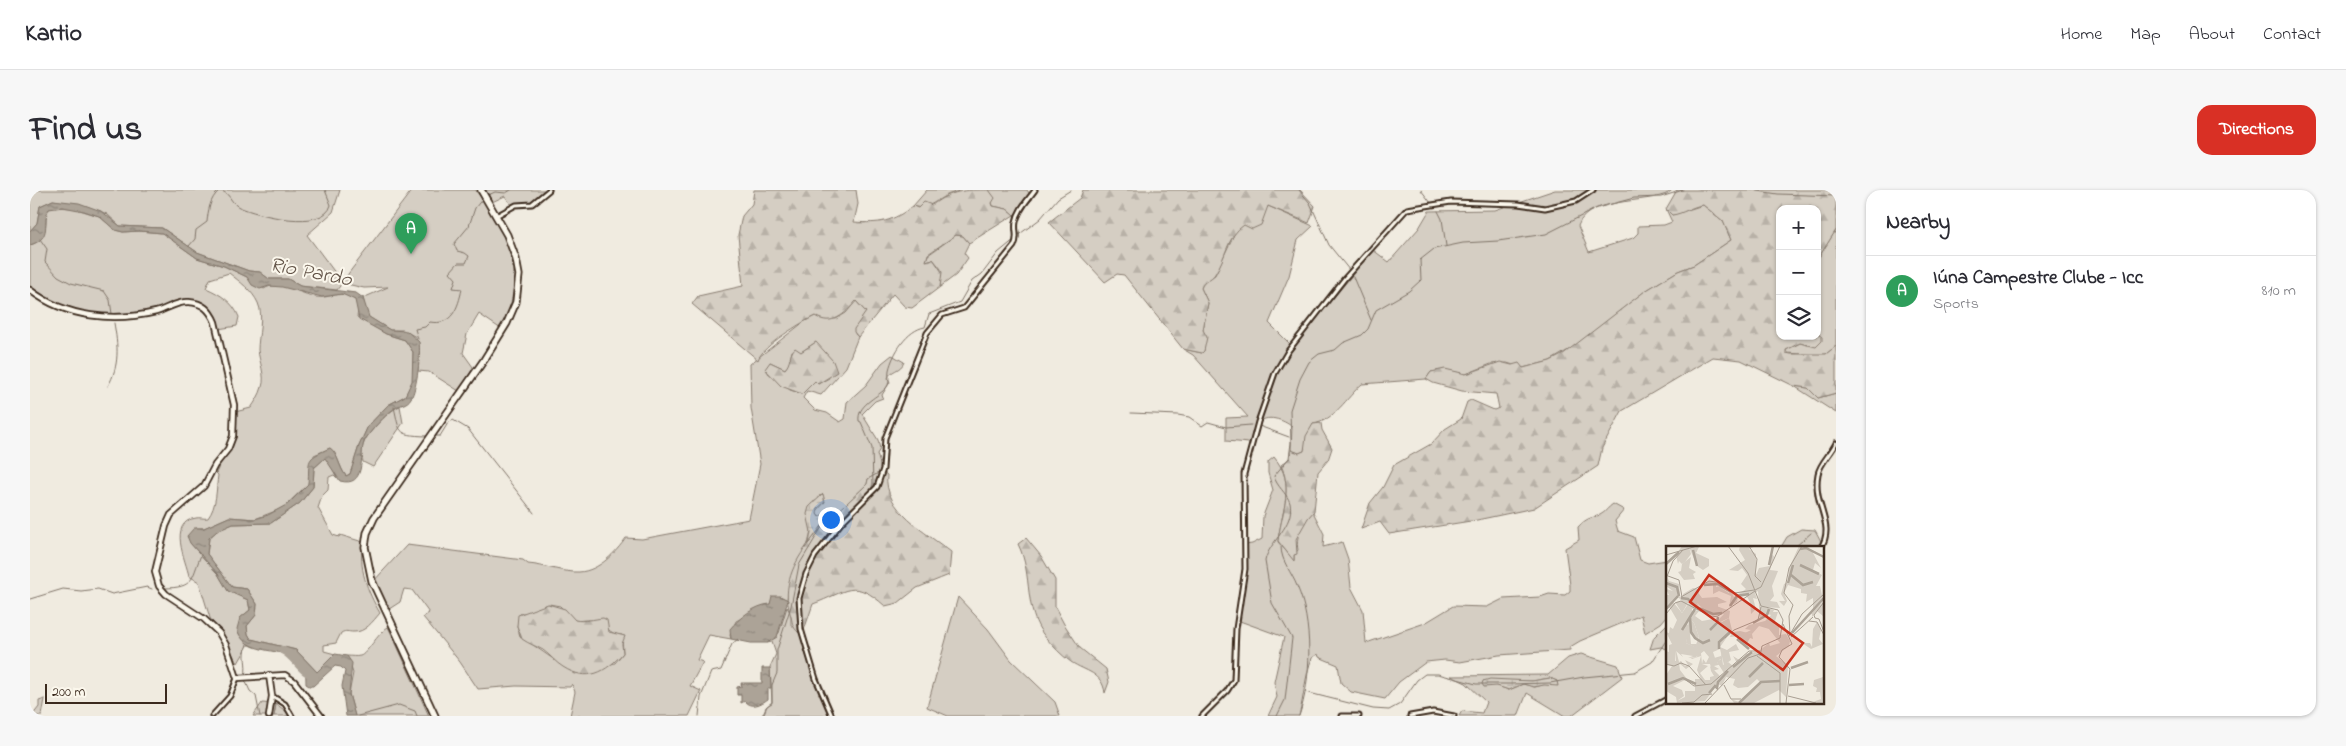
<!DOCTYPE html>
<meta charset="utf-8">
<style>
:root{--surface:#fff;--page:#f7f7f7;--text:#2b2b33;--muted:#7c7c81;--line:#e1e1e2;--accent:#d93025}
body{margin:0;font-family:"Indie Flower",sans-serif;background:var(--page);color:var(--text)}
.controls{position:absolute;right:15px;top:15px;display:grid;overflow:hidden;border-radius:10px;box-shadow:0 1px 4px #0004}
.controls button{width:45px;height:45px;display:grid;place-items:center;padding:0;border:0;border-bottom:1px solid var(--line);background:var(--surface);color:var(--text);font:25px sans-serif}
.scale{position:absolute;left:15px;bottom:12px;width:122px;box-sizing:border-box;padding-left:5px;border:2px solid #3b2a1e;border-top:0;font-size:14px;line-height:18px;white-space:nowrap;color:#3b2a1e;-webkit-text-stroke:4px #fbf7ec;paint-order:stroke}
.you{position:absolute;left:800px;top:329px;width:18px;height:18px;margin:-12px;border:4px solid #fff;border-radius:50%;background:#1a73e8;box-shadow:0 0 0 8px #1a73e833}
.badge{display:grid;place-items:center;width:32px;height:32px;border-radius:50%;background:var(--accent);color:#fff;font-size:16px;font-weight:700}
.pin{position:absolute;translate:-50% -41px;filter:drop-shadow(0 1px 2px #0008)}
.pin::after{content:'';position:absolute;top:26px;width:18px;height:15px;background:inherit;clip-path:polygon(0 0,100% 0,50% 100%)}
.list{margin:0;padding:0;list-style:none}
h2{display:flex;justify-content:space-between;align-items:center;height:65px;margin:0;padding:0 20px;font-size:21px}
h2 small{font-size:16px;font-weight:400;color:var(--muted)}
.list li{display:grid;grid-template-columns:32px 1fr auto;gap:15px;align-items:center;box-sizing:border-box;height:70px;padding:0 20px;border-top:1px solid var(--line)}
.list b{display:block;font-size:19px;white-space:nowrap}
.list p{margin:0;font-size:16px;white-space:nowrap;color:var(--muted)}
.list em{font-size:16px;font-style:normal;color:var(--muted)}
.icon{flex:none;width:28px;height:28px;fill:none;stroke:currentColor;stroke-width:2;stroke-linecap:round;stroke-linejoin:round}
.map{position:relative;flex:none;width:1806px;height:526px;overflow:hidden;border-radius:15px}
header{display:flex;align-items:center;gap:30px;box-sizing:border-box;height:70px;padding:0 25px;background:var(--surface);border-bottom:1px solid var(--line)}
header strong{font-size:24px}
nav{display:flex;gap:28px;margin-inline-start:auto;font-size:18px}
.intro{display:flex;align-items:center;justify-content:space-between;box-sizing:border-box;height:120px;padding:0 30px}
h1{margin:0;font-size:35px}
.button{padding:12px 22px;border-radius:15px;background:var(--accent);color:#fff;font-size:18px;font-weight:700}
main{display:flex;gap:30px;padding:0 30px}
aside{flex:1;background:var(--surface);border-radius:15px;box-shadow:0 1px 4px #0004}
.map>svg:first-child{display:block}
.grass{fill:#d5cec3;stroke:#887c70;fill-rule:evenodd}
.forest{fill:url(#forest-firs);stroke:#887c70}
.wetland{fill:url(#wetland-marsh);stroke:#887c70}
.water{fill:url(#water-ripples);stroke:#7f7367}
.lines{fill:none;stroke-linecap:round;stroke-linejoin:round}
.stream{stroke:#7f7367;stroke-width:1}
.river{stroke:#aca397;stroke-width:8}
.minor-casing{stroke:#3b2a1e;stroke-width:7}
.tertiary-casing{stroke:#3b2a1e;stroke-width:8}
.primary-casing{stroke:#3b2a1e;stroke-width:9}
.minor{stroke:#fbf7ec;stroke-width:3}
.tertiary{stroke:#fbf7ec;stroke-width:4.5}
.primary{stroke:#fbf7ec;stroke-width:5.5}
.labels{text-anchor:middle;stroke-width:4;stroke-linejoin:round;paint-order:stroke}
.water-label{font-size:21px;font-style:italic;fill:#635448;stroke:#fbf7ec}
.inset-river{fill:none;stroke:#aca397;stroke-width:2.5}
.inset-road{fill:none;stroke:#a89e92;stroke-width:1}
.view{fill:#c8321e;fill-opacity:0.15;stroke:#c8321e;stroke-width:2.5}
.inset-edge{fill:none;stroke:#3b2a1e;stroke-width:2.5}
</style>
<header>
<strong>Kartio</strong>
<nav><a>Home</a><a>Map</a><a>About</a><a>Contact</a></nav>
</header>
<div class="intro"><h1>Find us</h1><a class="button">Directions</a></div>
<main>
<div class="map">
<svg width="1806" height="526" viewBox="0 0 1806 526">
<defs>
<pattern id="forest-firs" width="22" height="20" patternUnits="userSpaceOnUse" patternTransform="scale(1.25)"><rect width="22" height="20" fill="#d5cec3"/><path d="M5 1l3.5 6h-7zM16 11l3.5 6h-7z" fill="#b8b1a7"/></pattern>
<pattern id="wetland-marsh" width="20" height="14" patternUnits="userSpaceOnUse" patternTransform="scale(1.25)"><rect width="20" height="14" fill="#d5cec3"/><path d="M1 5h8M5 5V1M11 12h8M15 12V8" fill="none" stroke="#b8b1a7"/></pattern>
<pattern id="water-ripples" width="26" height="14" patternUnits="userSpaceOnUse" patternTransform="scale(1.25)"><rect width="26" height="14" fill="#aca397"/><path d="M2 4q2-2 4 0t4 0M15 11q2-2 4 0t4 0" fill="none" stroke="#8d857b"/></pattern>
</defs>
<rect width="100%" height="100%" fill="#f0ebe0"/>
<filter id="ink" filterUnits="userSpaceOnUse"><feTurbulence type="fractalNoise" baseFrequency=".02" numOctaves="2"/><feDisplacementMap in="SourceGraphic" scale="10" xChannelSelector="R" yChannelSelector="G"/><feConvolveMatrix kernelMatrix="1 2 1 2 8 2 1 2 1" color-interpolation-filters="sRGB"/></filter>
<g filter="url(#ink)">
<path class="grass" d="M0 0H310L303 22 277 45 312 92 382 0H445C480 40 497 91 471 139L449 124 437 144 433 163 443 177 442 180 429 201 399 182 388 181 386 147 373 140H360L337 126 333 108 358 97 334 98 312 93 307 100 270 96 258 89H239L230 82 219 81 167 62 132 38 90 36 77 24 56 16 23 10 10 16 7 33 0 41Z
M456 0H520L502 16H482L475 6 462 12Z
M897 0H930C926 3 920 3 915 6 904 12 895 21 883 16Z
M959 0H997L1003 9 984 25 977 19 963 16Z
M1525 0H1642C1630 15 1558 4 1548 36L1559 62 1603 48 1608 43V36L1634 35 1642 32 1636 19 1642 25 1673 15 1693 31 1701 50 1664 75 1648 81 1615 101 1545 156 1520 171 1493 178 1477 173 1461 174 1436 184 1415 180 1401 182 1396 189 1332 194C1317 207 1304 231 1283 234L1274 261 1269 263 1261 260 1262 237C1255 230 1235 223 1228 234 1224 239 1222 247 1219 253L1196 251V228L1218 227 1163 165 1153 159 1172 163 1174 161 1173 140 1178 113 1171 98 1173 93 1185 85 1206 40 1238 16 1283 36 1268 50 1259 86 1239 133 1263 157 1343 60 1359 72 1389 38 1399 21 1465 20Z
M24 17 43 18 69 26 85 40 93 42 109 41 132 43 167 68 194 76 217 87 234 99C249 89 270 104 286 107 299 109 312 99 324 109 329 113 328 121 327 127L356 144 375 150 383 162V191L375 206 358 215 338 236 329 256 320 284 316 286C309 277 308 264 300 258L284 265 278 294 253 318 225 329 199 327 174 338H166L160 353 188 384 198 401 218 410 220 420 210 428 209 444 219 454 208 473 180 428 169 392 159 386C156 371 137 332 166 328 169 327 174 329 178 328 187 316 186 300 188 285L186 283C196 261 208 249 205 222L221 218C225 212 230 205 232 197 236 186 229 171 228 160 228 146 234 126 228 113 222 100 210 92 199 83L180 89 176 98C190 104 203 112 209 127L207 136 188 139C181 126 173 114 157 114 145 113 136 122 125 125 82 135 36 131 0 103V55C18 50 15 35 17 20Z
M1806 40V156L1796 164 1788 165 1756 163V160L1770 153 1778 155 1791 147 1787 144V70Z
M926 45 933 46 939 53 934 63 938 68 926 85 910 97 911 79 903 69 896 71 898 65Z
M826 111 836 122 825 144 828 147 816 177 791 205 777 201 773 208 785 220 797 223 810 232 815 229 817 212 836 195 852 173 862 165 874 172C871 181 860 180 858 188L860 192 852 205 853 208 845 211 832 224 848 250 850 259 847 264 852 281 838 289 837 294 805 325 797 322 789 327 786 322 795 312 790 305 788 310 783 312 778 328C790 350 758 383 757 410L750 406 740 414 706 431 700 445 701 449 679 445 667 470 673 472 660 496 671 501 659 526H540L545 502 542 494 540 497 486 496 448 499 430 472 393 427 399 423 382 400 374 399 370 412 356 421 342 393 377 355 493 370 498 374C513 375 536 383 549 382 569 381 586 362 596 348L612 349 719 329 730 274 721 218 720 174 775 131 785 126 806 129 816 123ZM786 152 799 188 788 194 785 191 772 204 760 200 738 183 740 172 755 179 759 174 762 161 771 162ZM519 414 530 416 544 430C551 432 557 428 564 431 576 434 579 445 592 445L593 463 585 473 545 484 490 446 487 436 491 423H497Z
M1764 196 1778 198 1788 208 1806 203V223Z
M370 216 373 233 343 277 333 272C332 265 331 259 334 253 337 243 361 219 370 216Z
M1244 267C1267 294 1251 321 1248 352L1264 370V365L1268 360C1265 345 1273 332 1283 322L1294 344 1293 357 1312 352 1318 369 1321 397 1333 420 1336 453 1395 433 1423 416 1457 417 1473 409 1510 407 1519 404 1535 405 1540 401V395L1535 358 1549 350 1548 337C1558 327 1559 329 1570 325 1576 322 1578 317 1583 314L1594 320 1585 331 1588 341 1604 347 1610 370 1618 373 1637 370V426L1631 433 1615 443 1611 425 1550 451 1540 457V460L1469 465 1430 472 1415 470 1396 472 1369 492 1355 509 1321 502 1311 493 1308 475 1289 467 1288 464 1282 468C1275 486 1274 506 1269 526H1238L1247 507 1244 492 1254 447 1207 430 1215 355 1222 354 1232 349 1233 326 1243 300 1238 283V272Z
M295 268 299 271 307 288 304 285 299 287 298 300 292 306 288 318 303 345 309 347 310 345 333 352C328 377 337 401 350 423 343 431 335 443 323 442 318 442 316 440 311 443L306 453 294 455V461L305 464 287 482 266 460 221 449 218 444 217 436 226 425 227 414 217 399 202 397 177 364 179 348 187 341 203 334 241 333 270 313 283 297 284 278Z
M1771 339 1785 340 1792 353 1788 357H1751L1757 347Z
M928 407 958 439 981 470 1025 512 1030 526H918L897 517Z
M757 417 761 424V435L773 443 776 465 800 526H733L737 516 742 513 740 477 746 464 742 452 737 453 749 443Z
M1637 434V459L1631 457 1620 459 1624 447Z
M358 437 363 447 399 526H325L319 504 323 483 317 466C321 466 326 467 330 466 336 465 348 443 358 437Z
M1551 464 1588 475 1592 487 1541 526H1535L1497 503 1488 526H1429L1432 521 1452 523 1456 512 1436 493 1421 486 1518 485 1538 468ZM1520 488 1527 491 1505 497 1493 494 1479 500 1453 491H1502Z
M15 509 12 526H2L9 517V511Z
M246 514 257 522 259 526H244Z"/>
<path class="forest" d="M724 0H826L828 14 824 32C850 34 862 32 883 16L888 18 894 12 902 15C922 0 934 0 959 0L965 8 962 13 963 16 977 19 984 25 939 53 933 46 926 45 898 64 896 71 903 69 912 82 910 97 882 118 875 117 863 104 828 147 824 142V139L836 122 826 111C815 124 802 137 785 126 772 132 732 156 728 170L662 114 668 106 713 96 708 45 712 26 722 14Z
M1053 0H1270L1285 16 1279 33 1238 16 1231 35 1222 39 1214 35C1197 46 1196 68 1185 84 1181 90 1174 90 1171 98L1178 113 1173 140 1177 147 1174 161 1172 163 1153 159 1094 85 1087 84 1075 92 1019 32 1050 8Z
M1647 0H1806V40L1787 70V19H1750V146H1787L1788 144 1792 147V151L1786 157 1770 153 1756 160V163L1761 164H1796L1806 156V203L1788 208 1778 198 1764 196 1711 170 1683 167 1592 221 1572 258 1568 276 1504 318 1447 330 1359 344 1350 332 1331 339 1340 313 1353 297 1364 275 1401 254 1415 239 1431 229 1437 212 1441 210 1464 220 1469 218 1466 204 1432 201 1403 193 1396 189 1401 182 1415 179 1436 184 1470 172 1482 175 1489 173 1493 178 1520 171 1532 165 1615 101 1648 81 1664 75 1701 50 1693 31 1673 15C1662 16 1653 24 1642 25L1636 19Z
M786 152 803 171 807 182 788 194 785 191 772 204 751 196 735 179 740 172 755 179C761 173 759 164 765 158L771 162Z
M1291 233 1292 240 1302 258 1298 270 1288 282 1284 321 1278 328 1266 349 1267 364 1264 365V371L1248 351C1251 324 1263 302 1251 275L1260 268 1261 260 1269 263 1274 261 1276 246 1283 234Z
M852 281 857 285C853 320 897 343 921 362L919 385 887 398 868 413 855 416C823 387 817 402 783 414L773 443H769C761 436 763 432 760 423 744 371 804 327 837 294L838 289Z
M996 348 1011 366 1025 390V417L1034 434 1050 458 1076 479 1079 492 1075 503C1072 482 1056 482 1041 472 1031 465 1023 456 1016 448 992 419 1004 386 988 354Z
M518 414 535 419 545 430C554 432 564 429 573 428L577 430 579 442 595 446 592 454 593 463C576 482 558 493 533 477 526 473 520 465 513 460 506 456 499 454 492 449L487 436 488 425Z
M232 513 246 514 244 526H223Z"/>
<path class="wetland" d="M793 304 795 312 788 318 787 324 789 327 797 322 805 325 794 333 779 353 781 342 777 324 779 317Z
M1520 488 1527 491 1528 496 1514 495 1504 497 1493 494 1479 500 1467 496 1454 497 1452 494 1453 491 1460 489 1502 491Z"/>
<path class="water" d="M23 10 49 13 71 21 90 36 132 38 167 62 219 81 230 82 239 89H258L270 96 326 103 333 108 339 127 360 140 377 141 389 152C391 163 387 199 381 208 377 215 371 214 365 218 358 222 337 244 334 252 329 265 337 298 310 291L295 268 284 278 283 297 270 313 241 333 203 334 187 341 179 348 177 364 202 397 217 399 227 414 226 425 217 436 218 444 221 449 266 460 287 482 305 464 317 466 322 473 319 504 325 526H316L312 496 315 481 311 477 305 476 283 496H279L276 494C279 445 218 476 207 439L210 428 220 420 218 410 198 401 188 384 160 353 157 346 164 338H174L199 327 225 329 238 325 258 314 278 294C280 268 274 270 300 258 308 263 309 278 316 286L320 284 329 256 338 236 358 215 375 206 382 191 383 162 375 150 356 144 329 129 325 110 312 104 292 107 252 97 239 96 230 99 222 95 217 87 194 76 167 68 132 43 109 41 93 42 85 40 69 26 54 21 33 17 19 19C11 31 24 48 0 55V41L7 33 10 16Z
M742 406H750L758 410 747 447 737 453H721L701 449 700 439C709 428 725 415 740 414Z
M732 478H740L741 498H738V509C731 514 722 519 715 511L711 513V505H707V497L712 496 711 493H732Z"/>
<g class="lines">
<path class="stream" d="M1269 0 1280 13 1299 55 1320 81
M1391 0 1401 13
M1721 0 1748 4 1806 6
M456 6 465 2 476 3 481 0
M1408 21 1412 29 1416 56
M987 46 1010 29 1028 8 1041 0
M10 49 17 59 15 72 28 86 41 93 74 101 80 110 82 124
M159 56 165 49 166 40 177 32C178 21 180 8 189 1 200 1 200 13 209 17 227 25 294 42 301 15L295 0
M1323 87 1341 130
M388 149 385 139 395 137 400 132C422 136 428 118 432 99L423 98 426 89 420 82 428 73H436L439 66 435 63 427 61 424 54 439 36 445 18 453 8
M78 196C90 175 88 156 84 133
M364 217C370 242 366 245 396 246
M1101 223 1148 225 1159 227 1172 236 1178 232 1196 237 1221 235
M1229 236 1259 247
M405 246H410L418 233 423 230 438 239 504 323
M1251 357C1251 371 1262 383 1267 396 1283 432 1282 489 1269 526
M1765 357 1781 343
M134 398C165 398 161 389 171 365
M0 409 33 399 51 401 68 399 82 404 117 397 122 399
M215 486C218 473 212 468 217 454
M215 490 220 501 226 506 230 526
M1275 502 1343 519 1359 520 1370 514 1387 490 1395 484H1408L1446 494H1480L1520 493 1554 487 1605 482 1622 472 1637 449
M328 526 369 515 385 521 387 526
M669 526 671 507 681 482 691 480 702 454 708 449
M732 526 736 517 742 512V495L747 483V460L761 416 769 375 795 332 813 325 838 304 843 295 842 258 831 232 829 231C827 215 846 208 855 199 861 194 858 187 859 180 863 163 877 140 895 137L899 124 930 112 942 91 952 84 968 63 985 49
M1247 526 1255 510 1262 448 1242 413 1235 371C1239 351 1265 336 1260 313 1257 303 1246 296 1244 286L1259 268 1261 253 1260 220 1270 189 1279 172 1289 164 1305 160 1313 153 1332 145 1338 139 1346 120 1379 101 1391 90 1390 70 1404 59 1433 53 1468 51 1516 44 1567 18 1604 8 1631 7 1653 0"/>
<path class="river" d="M252 460C265 466 271 483 285 486"/>
<defs>
<path id="minor" d="M466 26 486 15 502 14 519 0
M1791 357C1806 334 1782 315 1788 284 1790 273 1801 264 1806 253
M242 506 255 514 262 526
M182 526 200 506 207 488
M802 526 786 489 771 439 769 408 776 384 785 366 812 332 847 297 853 279 855 248 897 143 912 125 934 118 984 56C989 47 984 41 986 32 988 20 998 10 1005 0
M1172 526 1197 501 1204 490 1206 439 1215 379 1214 284 1228 232 1245 183 1258 161 1315 88 1377 19 1421 12 1488 14 1515 18 1546 11 1563 0
M1312 526H1329
M1380 526 1403 522 1424 526
M1605 526 1637 509"/>
<path id="tertiary" d="M0 100C36 128 84 132 126 122 137 119 147 111 159 112 173 113 180 120 185 132L204 215 203 246 198 259 185 275 174 296 141 325 136 336 125 382 129 396 136 404 174 429 189 443 196 455 207 488 255 485 264 491 291 526
M239 485 242 506 239 526"/>
<path id="primary" d="M405 526 342 391 335 357 337 343 344 328 454 170 477 133 486 112 489 85 486 69 477 45 451 0"/>
</defs>
<use href="#minor" class="minor-casing"/>
<use href="#tertiary" class="tertiary-casing"/>
<use href="#primary" class="primary-casing"/>
<use href="#minor" class="minor"/>
<use href="#tertiary" class="tertiary"/>
<use href="#primary" class="primary"/>
</g>
</g>
<g class="labels">
<g class="water-label">
<text transform="translate(281 81) rotate(11)" y="7">Rio Pardo</text>
</g>
</g>
<g transform="translate(1636 356)">
<rect width="158" height="158" fill="#f0ebe0"/>
<path d="M16 0 23 1 25 8 19 16 16 18 13 15 12 18 10 9ZM74 0H90L83 3 90 8V29L93 22 104 20 103 11 107 9 108 11 104 24 112 25 106 40 108 50 104 55 111 56 114 62 98 61 108 64 107 66H112L108 78 113 81V89L120 88 124 95 123 100 110 110 122 120 120 151 113 144 88 157H68L65 153 73 156 94 136 91 133 82 141 72 142 67 139 69 133 60 131 56 140 52 138 39 155 11 157 10 151 0 145V129L6 120 0 119V114L10 115V104L13 116 15 115 19 120 22 119 19 114 27 118 20 123 13 117 14 124 21 133 7 140 16 144 18 150 11 155 19 151V145H29V133H35L31 124 35 110 26 113 25 112 31 111 32 107H35L36 118 42 120 34 127 39 134H44V131L48 130 45 125 44 120 54 130 58 127 51 116 55 113 48 112 55 110V104L57 119 62 116 67 120 71 117 67 110 75 115 80 108 93 105 103 97 104 100 114 97 103 83 93 80 86 88 79 87 85 84 79 83 83 79 99 75 105 69 102 68 94 74 92 45 89 47 91 53 87 52 90 63 85 68 84 56 80 49 72 51 71 56 63 61 65 50 53 45 47 48V39H38L43 35 50 36V41L57 39 62 45 55 42 63 47H66L68 51 80 43 75 38 81 29 76 22 72 25 63 24 79 14 73 4ZM133 0H145L142 2 150 6 147 7 155 22 149 17 147 24 156 29 150 40H154L157 54 149 63 157 56V70L151 65 146 71V68L141 69 147 66V52L140 56 141 48 135 47V43L122 39 118 47 121 55 118 60 113 55H119L115 48 118 38 122 36 123 22ZM27 42 32 43 33 47H29L32 49 23 55 16 67 9 56 16 55 11 50 17 51V48ZM31 57 45 58 64 65 63 72 54 76 52 74 58 68 46 70 29 64 25 70 28 62 38 64ZM23 72 28 77 33 91 31 93 24 88 25 98H30V102L20 97ZM151 76 155 84 153 93 157 98 145 103 136 97H144L146 101 147 83ZM157 131 156 157H144L155 153 154 146H150L151 142 147 140 148 134Z" fill="#d5cec3"/>
<path d="M23 1H33L30 7 43 13V20L37 24 31 20ZM25 11 23 22 30 26 27 28 29 33 18 34 12 26 15 25 16 18ZM0 28 3 35 13 38 14 50 7 56 16 67 31 45 36 52 51 51 61 56 52 58V62L31 57 33 61 26 63V70L28 65H33L29 70 36 75 47 73 50 78 52 74 56 76 63 72 66 84 54 101 61 104 70 98 73 104 63 106 65 114 58 119 54 103 47 106 49 112H55L51 117 56 118 48 120 53 123 46 125 44 118H36L37 113 40 117 43 111 38 105 30 111 22 112 27 110 15 108 17 111 10 105 9 116 0 114V105L3 106V99L6 98 0 86 3 87 4 81 7 83 11 74 4 62 0 63V49H3L0 43 7 45 0 40ZM23 72 28 77 33 91 29 101 20 97 24 80 19 77ZM74 85 86 88 87 93 84 92 80 99 71 94 74 90 64 91 66 86V89L67 86Z" fill="#d5cec3" fill-rule="evenodd"/>
<path class="inset-river" d="M134 3 140 2 158 11M27 4 31 20M0 18 13 6M103 19 107 0M134 19 153 28M125 29 137 39 147 36M0 37 11 41 13 50M122 37 127 19M38 39 52 38 65 46M15 52 22 53 30 61 47 68 56 67M64 60 71 50 83 48M0 63 12 50M24 71 25 86 29 92 37 97 44 94M87 77 101 69 103 63M16 84 29 63M44 84 51 77 52 71M126 87 158 52M71 93 83 103M53 103V96L65 85M67 121 86 106M125 122 142 116M83 131 97 117M2 138 17 132 30 138M123 139 138 138M43 147 49 140 51 142 52 136 62 125M73 157 95 136 114 135"/>
<path class="inset-road" d="M62 0 82 27 95 60 112 64 117 74 114 92 96 100 94 110M83 0 91 13 89 30 95 36M0 9 31 0M2 30 13 34 16 51M0 33 7 15 17 4M89 44 95 41 114 0M15 51 43 35 56 37 69 47 88 44M0 68 9 57 15 55 46 71 52 70 89 45M149 72 148 69 158 56M149 72 153 73 158 86M143 75 151 76 158 89M117 78 126 98 116 104 113 111 124 123 120 157M124 89 123 70 127 59 118 47 123 22 136 0M123 90 136 68 158 48M125 91 147 71M59 92 68 84 92 74 95 61M91 110 114 127V157M0 118 8 120 15 117 23 120 40 139M20 134 28 140 45 138 83 105H94M58 139 65 153H75M122 150 150 157M16 157 28 156 36 149 46 148M39 157 82 112 94 108"/>
<path class="view" d="M43 29 137 97 117 124 24 56Z"/>
<rect width="158" height="158" class="inset-edge"/>
</g>
</svg>
<div class="controls">
<button>+</button>
<button>−</button>
<button><svg class="icon" aria-label="layers" viewBox="0 0 24 24"><path d="M12 4l9 5-9 5-9-5zM3 14l9 5 9-5"/></svg></button>
</div>
<div class="scale">200 m</div>
<div class="you"></div>
<div class="pin badge" style="left:381px;top:64px;background:#2e9e5b">A</div>
</div>
<aside>
<h2>Nearby<small></small></h2>
<ul class="list">
<li><span class="badge" style="background:#2e9e5b">A</span><div><b>Iúna Campestre Clube - Icc</b><p>Sports</p></div><em>810 m</em></li>
</ul>
</aside>
</main>
